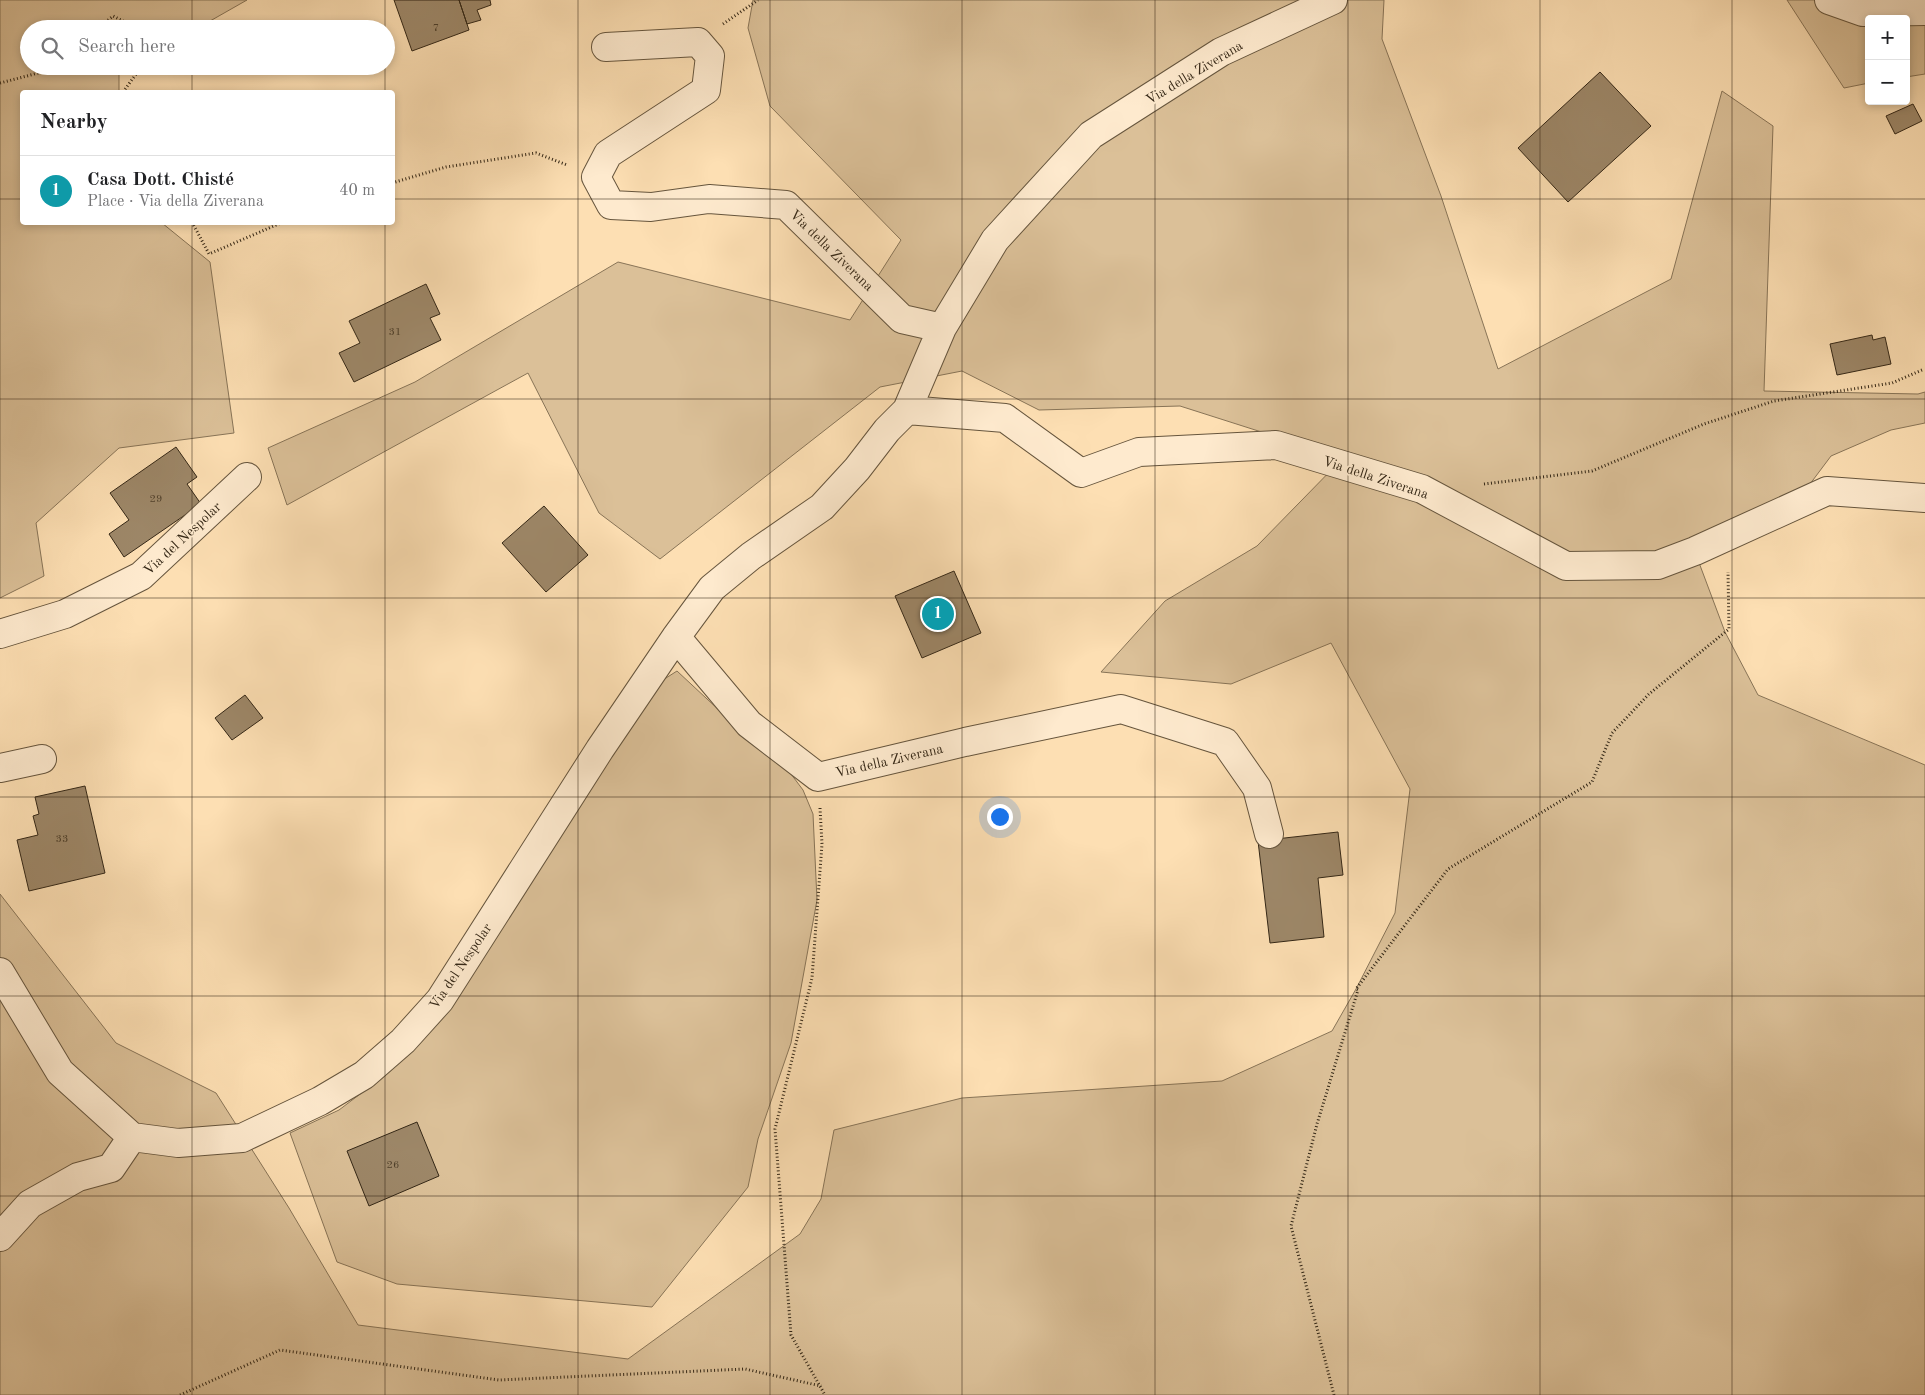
<!DOCTYPE html>
<meta charset="utf-8">
<style>
:root{--surface:#fff;--page:#f2f2f2;--text:#202124;--muted:#757577;--line:#e0e0e0;--accent:#ea580c}
body{margin:0;font-family:"Old Standard TT",serif;background:var(--page);color:var(--text)}
.controls{position:absolute;right:15px;top:15px;display:grid;overflow:hidden;border-radius:5px;box-shadow:0 2px 8px #0003}
.controls button{width:45px;height:45px;display:grid;place-items:center;padding:0;border:0;border-bottom:1px solid var(--line);background:var(--surface);color:var(--text);font:25px sans-serif}
.you{position:absolute;left:999px;top:816px;width:18px;height:18px;margin:-12px;border:4px solid #fff;border-radius:50%;background:#1a73e8;box-shadow:0 0 0 8px #1a73e833}
.badge{display:grid;place-items:center;width:32px;height:32px;border-radius:50%;background:var(--accent);color:#fff;font-size:16px;font-weight:700}
.pin{position:absolute;translate:-50% -50%;border:2px solid #fff;box-shadow:0 1px 5px #0006}
.list{margin:0;padding:0;list-style:none}
h2{display:flex;justify-content:space-between;align-items:center;height:65px;margin:0;padding:0 20px;font-size:21px}
h2 small{font-size:16px;font-weight:400;color:var(--muted)}
.list li{display:grid;grid-template-columns:32px 1fr auto;gap:15px;align-items:center;box-sizing:border-box;height:70px;padding:0 20px;border-top:1px solid var(--line)}
.list b{display:block;font-size:19px;white-space:nowrap}
.list p{margin:0;font-size:16px;white-space:nowrap;color:var(--muted)}
.list em{font-size:16px;font-style:normal;color:var(--muted)}
.icon{flex:none;width:28px;height:28px;fill:none;stroke:currentColor;stroke-width:2;stroke-linecap:round;stroke-linejoin:round}
.map{position:relative;flex:none;width:1925px;height:1395px;overflow:hidden}
.search{position:absolute;background:var(--surface);box-shadow:0 2px 8px #0003;left:20px;top:20px;width:375px;height:55px;display:flex;align-items:center;gap:12px;box-sizing:border-box;padding:0 18px;border-radius:28px;color:var(--muted);font-size:19px}
.panel{position:absolute;background:var(--surface);box-shadow:0 2px 8px #0003;left:20px;top:90px;width:375px;height:135px;border-radius:5px}
.map>svg:first-child{display:block}
.green{fill:#dbc098;stroke:#887457}
.building{fill:#9d8768;stroke:#342716}
.lines{fill:none;stroke-linecap:round;stroke-linejoin:round}
.minor-casing{stroke:#66553d;stroke-width:30}
.path{stroke:#342716;stroke-width:3;stroke-dasharray:1 2.5;stroke-linecap:butt}
.minor{stroke:#feeace;stroke-width:28}
.grid{fill:none;stroke:#342716;stroke-width:1;stroke-opacity:0.55}
.labels{text-anchor:middle;stroke-width:4;stroke-linejoin:round;paint-order:stroke}
.number-label{font-size:11px;fill:#4e3f2a}
.street-label{font-size:14px;fill:#342716;stroke:#feeace}
</style>
<div class="map">
<svg width="1925" height="1395" viewBox="0 0 1925 1395">
<rect width="100%" height="100%" fill="#fddfb3"/>
<filter id="stains"><feTurbulence type="fractalNoise" baseFrequency=".004" numOctaves="4"/><feColorMatrix values="0 0 0 0 .2 0 0 0 0 .09 0 0 0 0 .02 0 0 0 .5 -.17"/></filter>
<radialGradient id="worn" r=".72"><stop offset=".6" stop-color="#630" stop-opacity="0"/><stop offset="1" stop-color="#630" stop-opacity=".3"/></radialGradient>
<path class="green" d="M0 0H247L196 29H29V66H130L119 73V92H22V222L162 223 210 262 234 433 119 448 36 523 44 576 0 598Z
M753 0H1384L1382 39 1441 196 1498 369 1671 279 1722 91 1773 126 1764 391 1918 394 1925 392V423L1891 430 1831 456 1780 524 1695 552 1725 632 1758 695 1925 765V1395H0V894L116 1043 216 1093 289 1208 358 1325 628 1359 800 1234 821 1199 834 1130 962 1098 1222 1081 1332 1031 1356 989 1395 913 1410 789 1331 643 1231 684 1101 672 1165 601 1257 546 1343 458 1180 406 1039 410 962 371 880 387 660 559 599 513 528 373 287 505 268 448 415 382 618 262 850 320 901 240 770 106 748 28Z
M1787 0H1925V74L1906 77V19H1869V83L1844 88Z
M677 671 721 712 788 770 803 790 813 814 817 900 791 1043 758 1139 748 1187 652 1307 397 1284 337 1262 290 1133 339 1110 380 1079 418 1044 655 685Z"/>
<path class="building" d="M394 0H459L469 30 412 51Z
M459 0H490L491 5 477 10 481 20 467 24Z
M1600 72 1651 126 1568 202 1518 148Z
M1913 104 1922 121 1895 134 1886 116Z
M426 284 440 314 430 318 441 340 354 382 339 353 360 343 349 321Z
M1872 335 1873 340 1885 337 1891 364 1837 375 1830 344Z
M176 447 197 477 187 484 201 504 124 557 109 534 129 520 110 493Z
M544 506 588 555 546 592 502 543Z
M954 571 981 633 922 658 895 596Z
M245 695 263 718 232 740 215 718Z
M85 786 105 873 29 891 17 840 38 835 33 816 39 814 35 797Z
M1338 832 1343 875 1318 878 1324 937 1270 943 1258 841Z
M417 1122 439 1176 369 1206 347 1151Z"/>
<g class="lines">
<defs>
<path id="minor" d="M1829 0 1863 12 1925 11
M606 47 698 42 710 56 706 90 608 154 596 177 611 205 651 207 709 199 786 205 902 319 942 328
M907 410 1005 418 1081 473 1139 452 1276 445 1422 489 1566 566 1658 565 1695 551 1827 491 1925 498
M0 634 65 614 141 576 247 477
M676 637 749 724 818 777 965 742 1121 709 1225 742 1257 788 1269 834
M0 768 42 759
M0 972 60 1072 132 1137 178 1143 242 1138 320 1101 364 1075 403 1041 440 1000 600 749 676 637 712 588 751 556 822 507 857 469 887 430 907 410 942 328 995 240 1091 135 1221 52 1333 0
M0 1237 30 1204 78 1177 111 1168 132 1137"/>
</defs>
<use href="#minor" class="minor-casing"/>
<path class="path" d="M723 24 758 0
M97 29 113 16 139 29
M0 83 46 71 52 66
M123 92 142 66
M392 183 446 167 536 153 567 165
M192 222 209 254 283 222
M1484 484 1592 471 1704 424 1774 401 1892 383 1922 370
M820 808 822 844 812 978 775 1129 791 1335 825 1395
M180 1395 280 1350 499 1380 745 1369 821 1386
M1334 1395 1291 1226 1317 1124 1358 990 1356 989 1448 869 1592 782 1612 733 1649 694 1729 629 1728 572"/>
<use href="#minor" class="minor"/>
</g>
<path class="grid" d="M192 0V29M385 0V29M578 0V1395M770 0V1395M962 0V1395M1155 0V1395M1348 0V1395M1540 0V1395M1732 0V1395M192 66V92M385 66V92M0 199H22M392 199H1925M192 222V1395M385 222V1395M0 399H1925M0 598H1925M0 797H1925M0 996H1925M0 1196H1925"/>
<g class="labels">
<g class="number-label">
<text x="436" y="31">7</text>
<text x="395" y="335">31</text>
<text x="156" y="502">29</text>
<text x="62" y="842">33</text>
<text x="393" y="1168">26</text>
</g>
<g class="street-label">
<text transform="translate(1194 72) rotate(-31)" y="5">Via della Ziverana</text>
<text transform="translate(832 250) rotate(44)" y="5">Via della Ziverana</text>
<text transform="translate(1376 477) rotate(18)" y="5">Via della Ziverana</text>
<text transform="translate(182 538) rotate(-43)" y="5">Via del Nespolar</text>
<text transform="translate(889 760) rotate(-13)" y="5">Via della Ziverana</text>
<text transform="translate(460 966) rotate(-56)" y="5">Via del Nespolar</text>
</g>
</g>
<rect width="100%" height="100%" filter="url(#stains)"/>
<rect width="100%" height="100%" fill="url(#worn)"/>
</svg>
<div class="controls">
<button>+</button>
<button>−</button>
</div>
<div class="you"></div>
<div class="pin badge" style="left:938px;top:614px;background:#0f9aa8">1</div>
<div class="search"><svg class="icon" aria-label="search" viewBox="0 0 24 24"><circle cx="10" cy="10" r="6"/><path d="M15 15l6 6"/></svg>Search here</div>
<section class="panel">
<h2>Nearby<small></small></h2>
<ul class="list">
<li><span class="badge" style="background:#0f9aa8">1</span><div><b>Casa Dott. Chisté</b><p>Place · Via della Ziverana</p></div><em>40 m</em></li>
</ul>
</section>
</div>
